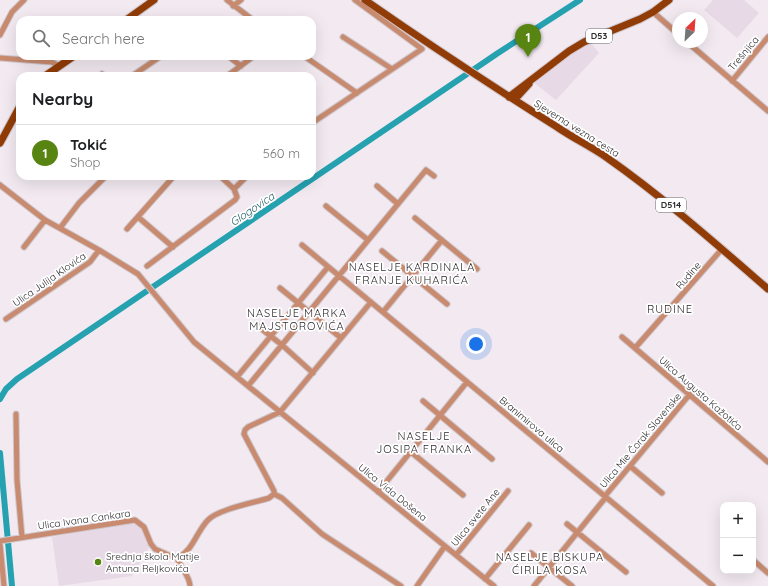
<!DOCTYPE html>
<meta charset="utf-8">
<style>
:root{--surface:#fff;--page:#f2f2f2;--text:#202124;--muted:#757577;--line:#e0e0e0;--accent:#588412}
body{margin:0;font-family:Quicksand,sans-serif;background:var(--page);color:var(--text)}
.controls{position:absolute;right:12px;bottom:12px;display:grid;overflow:hidden;border-radius:8px;box-shadow:0 4px 16px #0002}
.controls button{width:36px;height:36px;display:grid;place-items:center;padding:0;border:0;border-bottom:1px solid var(--line);background:var(--surface);color:var(--text);font:20px sans-serif}
.compass{position:absolute;left:672px;top:12px;width:36px;height:36px;border-radius:50%;background:var(--surface);box-shadow:0 4px 16px #0002;rotate:25deg}
.you{position:absolute;left:476px;top:344px;width:14px;height:14px;margin:-10px;border:3px solid #fff;border-radius:50%;background:#1a73e8;box-shadow:0 0 0 6px #1a73e833}
.badge{display:grid;place-items:center;width:26px;height:26px;border-radius:50%;background:var(--accent);color:#fff;font-size:13px;font-weight:700}
.pin{position:absolute;translate:-50% -33px;filter:drop-shadow(0 1px 2px #0008)}
.pin::after{content:'';position:absolute;top:21px;width:14px;height:12px;background:inherit;clip-path:polygon(0 0,100% 0,50% 100%)}
.list{margin:0;padding:0;list-style:none}
h2{display:flex;justify-content:space-between;align-items:center;height:52px;margin:0;padding:0 16px;font-size:17px}
h2 small{font-size:13px;font-weight:400;color:var(--muted)}
.list li{display:grid;grid-template-columns:26px 1fr auto;gap:12px;align-items:center;box-sizing:border-box;height:56px;padding:0 16px;border-top:1px solid var(--line)}
.list b{display:block;font-size:15px;white-space:nowrap}
.list p{margin:0;font-size:13px;white-space:nowrap;color:var(--muted)}
.list em{font-size:13px;font-style:normal;color:var(--muted)}
.icon{flex:none;width:22px;height:22px;fill:none;stroke:currentColor;stroke-width:2;stroke-linecap:round;stroke-linejoin:round}
.map{position:relative;flex:none;width:768px;height:586px;overflow:hidden}
.search{position:absolute;background:var(--surface);box-shadow:0 4px 16px #0002;left:16px;top:16px;width:300px;height:44px;display:flex;align-items:center;gap:10px;box-sizing:border-box;padding:0 14px;border-radius:12px;color:var(--muted);font-size:15px}
.panel{position:absolute;background:var(--surface);box-shadow:0 4px 16px #0002;left:16px;top:72px;width:300px;height:108px;border-radius:12px}
.map>svg:first-child{display:block}
.built{fill:#e8d9e6}
.lines{fill:none;stroke-linecap:round;stroke-linejoin:round}
.river{stroke:#25a1b0;stroke-width:6}
.minor-casing{stroke:#cfc7ce;stroke-width:7}
.major-casing{stroke:#cfc7ce;stroke-width:9}
.minor{stroke:#c88b6f;stroke-width:5}
.major{stroke:#913c06;stroke-width:7}
.poi-dot{fill:#588412;stroke:#fff;stroke-width:1.5}
.labels{text-anchor:middle;stroke-width:3.5;stroke-linejoin:round;paint-order:stroke}
.shield{fill:#fff;stroke:#6c6a6c;stroke-width:1}
.shield-label{font-size:9px;font-weight:bold;fill:#2d2a2d}
.street-label{font-size:10px;fill:#2d2a2d;stroke:#fff}
.poi-label{font-size:10px;fill:#2d2a2d;stroke:#fff;text-anchor:start}
.water-label{font-size:11px;font-style:italic;fill:#216068;stroke:#fff}
.neighbourhood-label{font-size:11px;letter-spacing:1px;fill:#2d2a2d;stroke:#fff}
</style>
<div class="map">
<svg width="768" height="586" viewBox="0 0 768 586">
<rect width="100%" height="100%" fill="#f2e9f1"/>
<path class="built" d="M713 0H744L759 13 737 38 704 10Z
M591 43 599 53 556 100 533 82 566 56Z
M131 522 137 524 142 528 149 548 132 576 59 586 52 537Z"/>
<g class="lines">
<path class="river" d="M0 399 6 389 17 379 498 53 580 0
M0 453 12 586"/>
<defs>
<path id="minor" d="M227 0 253 20
M233 6 241 0
M653 12 678 34
M0 35 12 12 24 0
M343 37 392 69
M687 42 768 111
M228 56 241 66
M304 56 357 93
M0 58 52 62 59 66
M102 74 104 76
M132 76 161 56
M227 76 254 56
M732 81 768 37
M312 123 422 49 355 0
M0 185 45 220 99 250 138 274 194 342 494 586
M377 186 398 204
M234 189 247 176
M326 206 368 240
M138 217 173 247
M415 218 477 269
M60 228 79 203 106 176
M127 229 174 176
M302 245 713 586
M24 247 45 220
M382 251 447 304
M147 266 235 200 237 197 234 189 220 176
M280 288 341 338
M371 302 280 412 248 427 245 430 244 434 274 491V494L282 498 322 534 401 586
M383 312 442 240
M6 319 90 262 99 250
M259 327 282 345 313 373
M622 337 768 462
M635 348 722 249
M237 377 328 267
M248 386 426 170 434 176
M423 401 492 459
M16 414 17 480 22 537
M411 452 463 495
M630 466 662 493
M378 492 467 382
M605 496 690 394
M567 524 626 572
M0 541 135 520 144 527 151 544 155 549 173 557H179C193 550 197 531 208 520 219 509 253 503 269 498L274 494
M0 544 4 586
M531 553 572 586
M456 555 508 491
M177 557C180 568 190 576 190 586
M753 560 768 573
M485 579 529 525
M417 586 445 546
M534 586 606 497"/>
<path id="major" d="M365 0C428 44 492 86 557 127 573 138 590 146 606 157 663 197 715 243 768 289
M126 20 154 0
M45 76 74 56
M509 97 569 51 584 42 640 19 653 12 669 0
M512 98 518 96 529 84
M0 143 20 106"/>
</defs>
<use href="#minor" class="minor-casing"/>
<use href="#major" class="major-casing"/>
<use href="#minor" class="minor"/>
<use href="#major" class="major"/>
</g>
<circle class="poi-dot" cx="98" cy="562" r="4"/>
<g class="labels">
<g class="shield">
<rect x="586" y="29" width="26" height="14" rx="3"/>
<rect x="656" y="198" width="30" height="14" rx="3"/>
</g>
<g class="shield-label">
<text x="599" y="39">D53</text>
<text x="671" y="208">D514</text>
</g>
<g class="street-label">
<text transform="translate(743 53) rotate(-50)" y="4">Trešnjica</text>
<text transform="translate(577 128) rotate(32)" y="4">Sjeverna vezna cesta</text>
<text transform="translate(688 275) rotate(-49)" y="4">Rudine</text>
<text transform="translate(49 279) rotate(-35)" y="4">Ulica Julija Klovića</text>
<text transform="translate(701 393) rotate(41)" y="4">Ulica Augusta Kažotića</text>
<text transform="translate(532 424) rotate(40)" y="4">Branimirova ulica</text>
<text transform="translate(640 440) rotate(-50)" y="4">Ulica Mie Čorak Slavenske</text>
<text transform="translate(393 492) rotate(39)" y="4">Ulica Vida Došena</text>
<text transform="translate(475 517) rotate(-51)" y="4">Ulica svete Ane</text>
<text transform="translate(84 519) rotate(-8)" y="4">Ulica Ivana Cankara</text>
</g>
<g class="poi-label">
<text x="106" y="560">Srednja škola Matije<tspan x="106" dy="12">Antuna Reljkovića</tspan></text>
</g>
<g class="water-label">
<text transform="translate(252 209) rotate(-34)" y="4">Glogovica</text>
</g>
<g class="neighbourhood-label">
<text x="412" y="271">NASELJE KARDINALA<tspan x="412" dy="13">FRANJE KUHARIĆA</tspan></text>
<text x="670" y="313">RUDINE</text>
<text x="297" y="317">NASELJE MARKA<tspan x="297" dy="13">MAJSTOROVIĆA</tspan></text>
<text x="424" y="440">NASELJE<tspan x="424" dy="13">JOSIPA FRANKA</tspan></text>
<text x="550" y="561">NASELJE BISKUPA<tspan x="550" dy="13">ĆIRILA KOSA</tspan></text>
</g>
</g>
</svg>
<div class="controls">
<button>+</button>
<button>−</button>
</div>
<svg class="compass" viewBox="-18 -18 36 36"><path d="M0-13l5 13h-10z" fill="#e53935"/><path d="M0 13l5-13h-10z" fill="#757577"/></svg>
<div class="you"></div>
<div class="pin badge" style="left:528px;top:57px">1</div>
<div class="search"><svg class="icon" aria-label="search" viewBox="0 0 24 24"><circle cx="10" cy="10" r="6"/><path d="M15 15l6 6"/></svg>Search here</div>
<section class="panel">
<h2>Nearby<small></small></h2>
<ul class="list">
<li><span class="badge">1</span><div><b>Tokić</b><p>Shop</p></div><em>560 m</em></li>
</ul>
</section>
</div>
